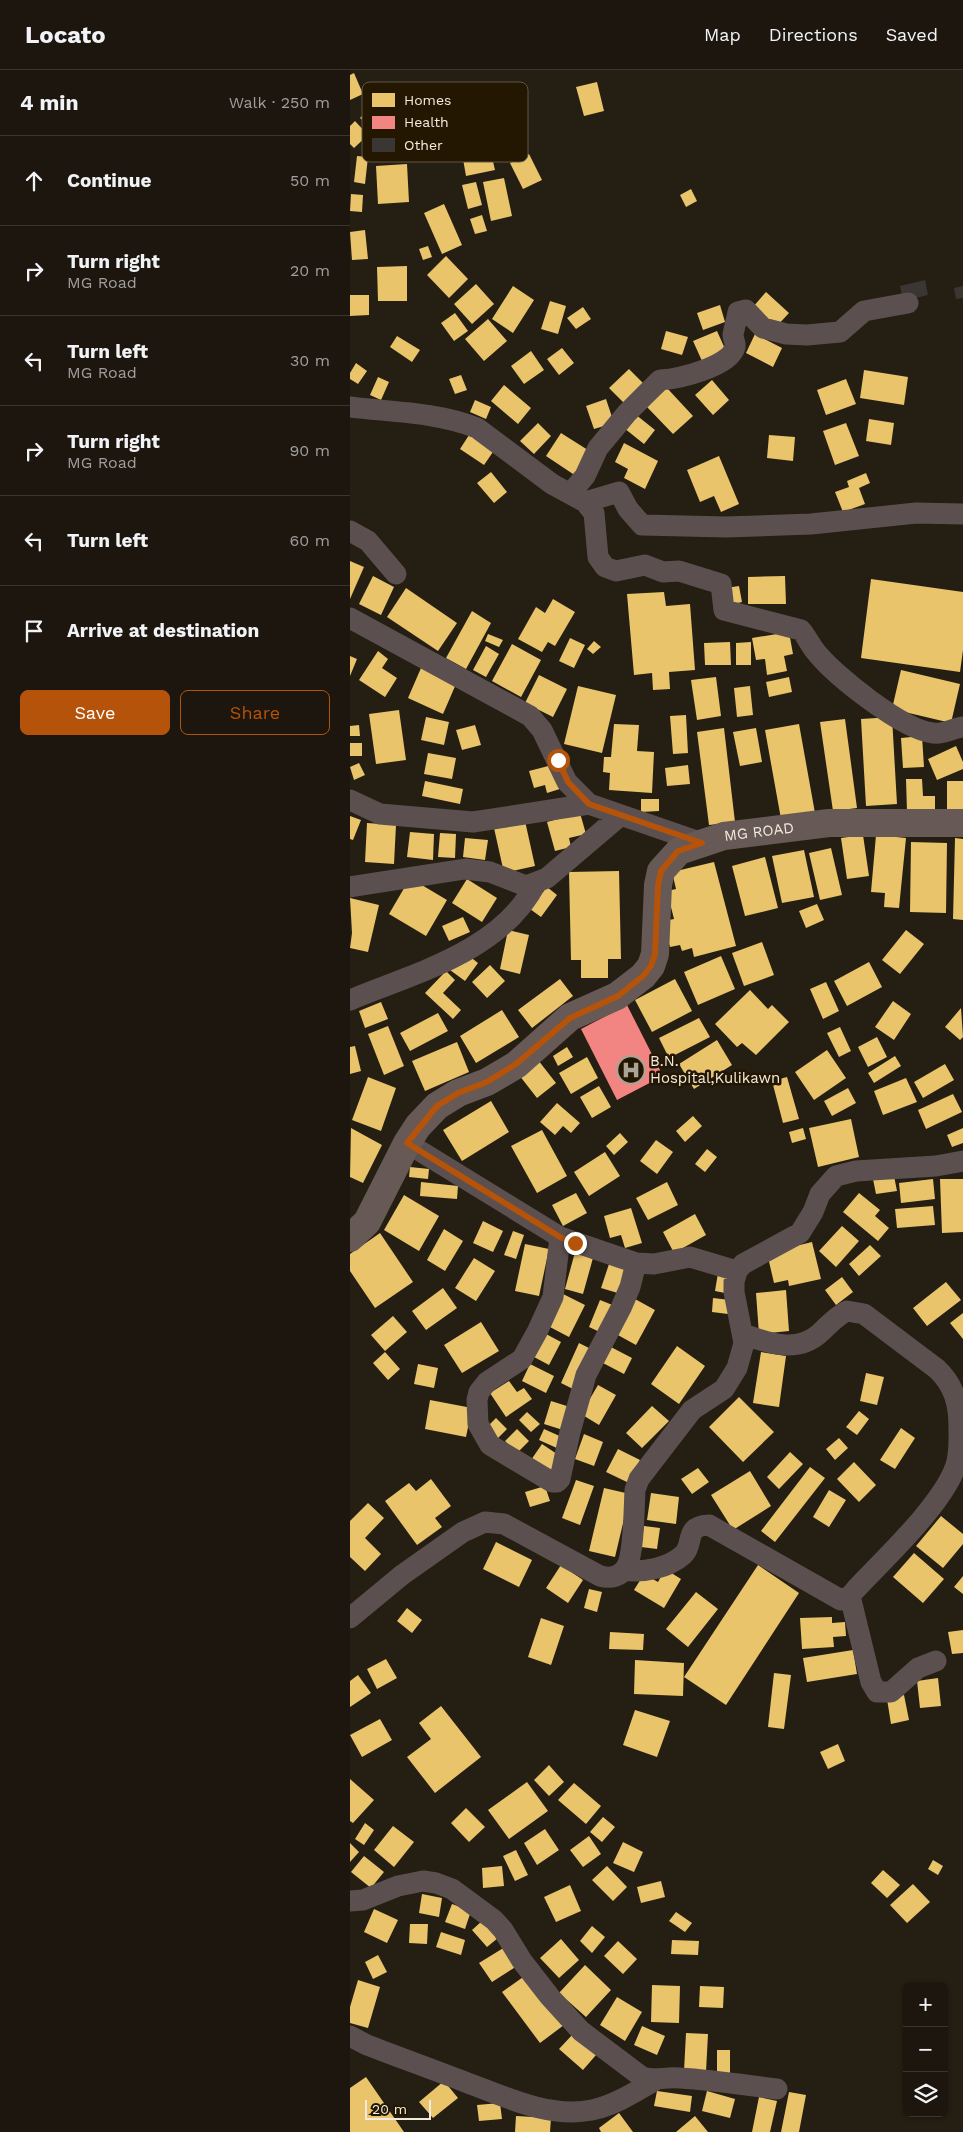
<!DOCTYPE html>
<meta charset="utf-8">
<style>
:root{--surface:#1c160e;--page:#29231c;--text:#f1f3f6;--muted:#a09f9e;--line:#3a352e;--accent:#b45309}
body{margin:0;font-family:"Work Sans",sans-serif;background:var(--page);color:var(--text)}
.controls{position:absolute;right:15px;bottom:15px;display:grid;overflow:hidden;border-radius:8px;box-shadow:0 1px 4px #0004}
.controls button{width:45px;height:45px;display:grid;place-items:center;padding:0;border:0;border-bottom:1px solid var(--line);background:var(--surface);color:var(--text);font:25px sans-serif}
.scale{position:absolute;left:15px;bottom:12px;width:66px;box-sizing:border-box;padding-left:5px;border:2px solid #f4ebde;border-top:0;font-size:14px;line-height:18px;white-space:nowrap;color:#f4ebde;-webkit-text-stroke:4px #231702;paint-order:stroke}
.stop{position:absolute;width:15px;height:15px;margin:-11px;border:4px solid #b45309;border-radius:50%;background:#fff}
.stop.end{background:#b45309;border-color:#fff;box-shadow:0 1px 5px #0008}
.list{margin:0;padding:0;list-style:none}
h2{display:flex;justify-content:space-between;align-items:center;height:65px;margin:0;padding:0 20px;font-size:21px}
h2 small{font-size:16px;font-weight:400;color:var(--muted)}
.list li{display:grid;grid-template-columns:32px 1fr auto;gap:15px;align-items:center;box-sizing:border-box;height:90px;padding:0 20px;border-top:1px solid var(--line)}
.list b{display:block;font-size:19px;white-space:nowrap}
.list p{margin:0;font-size:16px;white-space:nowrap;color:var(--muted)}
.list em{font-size:16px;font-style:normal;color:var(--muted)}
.actions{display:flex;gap:10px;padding:15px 20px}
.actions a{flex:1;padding:11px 0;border:1px solid var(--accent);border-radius:8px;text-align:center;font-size:18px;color:var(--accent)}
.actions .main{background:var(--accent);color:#fff}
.icon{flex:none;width:28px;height:28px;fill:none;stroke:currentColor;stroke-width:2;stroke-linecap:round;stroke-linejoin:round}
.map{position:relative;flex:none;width:613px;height:2062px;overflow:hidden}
header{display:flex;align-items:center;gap:30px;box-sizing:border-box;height:70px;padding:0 25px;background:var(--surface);border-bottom:1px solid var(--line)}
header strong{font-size:24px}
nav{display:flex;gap:28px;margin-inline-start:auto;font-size:18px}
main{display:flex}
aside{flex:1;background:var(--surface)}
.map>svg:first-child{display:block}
.homes{fill:#e9c46a}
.health{fill:#f28482}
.building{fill:#393634}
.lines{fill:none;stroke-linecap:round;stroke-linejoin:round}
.street{stroke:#5b504f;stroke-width:21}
.primary{stroke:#665956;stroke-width:28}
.route{stroke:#b45309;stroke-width:6}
.labels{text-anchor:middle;stroke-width:5;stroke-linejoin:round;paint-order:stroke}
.street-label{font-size:15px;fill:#f4ebde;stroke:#231702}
.poi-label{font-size:15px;fill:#f4ebde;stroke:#231702;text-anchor:start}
.key{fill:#231702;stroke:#625744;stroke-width:1}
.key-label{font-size:14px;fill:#f4ebde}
</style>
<header>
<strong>Locato</strong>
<nav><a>Map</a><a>Directions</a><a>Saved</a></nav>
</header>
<main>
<aside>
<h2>4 min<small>Walk · 250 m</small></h2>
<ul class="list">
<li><svg class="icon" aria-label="ahead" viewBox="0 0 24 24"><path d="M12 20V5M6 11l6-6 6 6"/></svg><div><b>Continue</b></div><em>50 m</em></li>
<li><svg class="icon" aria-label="right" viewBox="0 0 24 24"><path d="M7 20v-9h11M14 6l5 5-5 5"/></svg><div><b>Turn right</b><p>MG Road</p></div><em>20 m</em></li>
<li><svg class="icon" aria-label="left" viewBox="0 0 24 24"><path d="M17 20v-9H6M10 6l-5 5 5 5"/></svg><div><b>Turn left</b><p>MG Road</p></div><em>30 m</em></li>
<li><svg class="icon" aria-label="right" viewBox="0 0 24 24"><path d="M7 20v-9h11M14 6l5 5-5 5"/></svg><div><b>Turn right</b><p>MG Road</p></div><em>90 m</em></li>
<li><svg class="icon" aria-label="left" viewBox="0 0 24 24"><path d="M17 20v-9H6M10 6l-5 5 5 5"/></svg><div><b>Turn left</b></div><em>60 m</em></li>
<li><svg class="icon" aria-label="arrive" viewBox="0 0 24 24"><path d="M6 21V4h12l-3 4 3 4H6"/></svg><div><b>Arrive at destination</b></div></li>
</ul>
<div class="actions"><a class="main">Save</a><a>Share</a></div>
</aside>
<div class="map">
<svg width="613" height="2062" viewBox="0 0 613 2062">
<rect width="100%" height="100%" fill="#251e12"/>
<path class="homes" d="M4 3 13 24 0 30V5Z
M247 12 254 41 234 46 226 17Z
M26 30 42 45 26 62 10 48Z
M5 51 18 65 4 78 0 74V56Z
M141 83 145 100 116 106 113 89Z
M179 84 192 110 173 119 160 93Z
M7 86 18 87 15 114 4 112Z
M57 94 59 132 28 134 26 96Z
M154 108 162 146 141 151 133 112Z
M126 112 132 135 118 139 112 115Z
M341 119 347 131 336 137 330 125Z
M1 124 13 125 12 142 0 141Z
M94 134 112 175 92 184 74 143Z
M132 145 137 161 125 164 120 149Z
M15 160 18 189 2 190 0 162Z
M78 176 82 187 73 190 69 179Z
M96 186 118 209 99 228 77 205Z
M57 196V231H28L27 197Z
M126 214 144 234 122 254 104 234Z
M163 216 184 230 163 263 142 249Z
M416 222 439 243 426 257 403 237Z
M0 225H19V245L0 246Z
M200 231 216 236 208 264 191 259Z
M370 235 375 252 353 260 347 243Z
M233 237 241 249 226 259 217 248Z
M105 243 118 261 104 271 91 253Z
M138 249 157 271 134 291 115 269Z
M316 261 338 267 332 285 311 279Z
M367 261 376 281 352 291 343 271Z
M405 264 432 278 423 297 396 283Z
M47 266 70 280 62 292 40 277Z
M212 278 224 293 209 305 197 289Z
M181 281 194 300 174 314 161 296Z
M6 293 17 301 8 314 0 309V303Z
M279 299 294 314 274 333 259 318Z
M514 300 558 307 554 335 510 328Z
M111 305 117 320 105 324 99 309Z
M28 307 39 312 31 330 20 325Z
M496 309 506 334 476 345 467 320Z
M362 310 379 330 363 345 345 325Z
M154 315 181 338 168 354 141 331Z
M317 318 343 346 323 364 297 337Z
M256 329 264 353 244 359 236 336Z
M125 330 141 337 136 349 120 342Z
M285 344 305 360 294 374 274 358Z
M519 349 544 353 541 375 516 371Z
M188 353 201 366 184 384 170 371Z
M496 353 509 386 485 395 473 361Z
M121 362 145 379 134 395 110 379Z
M211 363 241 382 226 406 196 386Z
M419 365 445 367 443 391 417 388Z
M274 373 308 391 295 419 274 408 278 399 265 392Z
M369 386 389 434 371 442 364 426 350 432 337 400Z
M141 402 157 422 144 433 127 413Z
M516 403 520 413 509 418 515 434 493 442 485 422 499 417 497 411Z
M0 491 14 497 0 529Z
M23 506 44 517 31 545 9 534Z
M435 506 436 534H398V507Z
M521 509 613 522V580L610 602 511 588Z
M389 516 392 532 379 535 376 518Z
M56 518 107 553 88 581 37 547Z
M314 522 316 536 340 534 345 600 319 602 320 619 303 620 302 603 284 605 277 524Z
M203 529 225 542 205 576 198 572 192 582 168 569 186 537 195 543Z
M122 541 141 553 116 599 96 588Z
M439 562 443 584 434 586 437 601 417 605 415 589 406 590 402 568Z
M138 564 153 570 149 577 135 571Z
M220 568 235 575 224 598 209 591Z
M244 571 251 577 243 584 237 579Z
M380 572 381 595H355L354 573Z
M401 572V595H386V573Z
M162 574 191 590 171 627 142 611Z
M136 576 149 584 136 607 123 600Z
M28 581 38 589 32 598 47 608 35 627 9 610Z
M0 586 7 589 0 606Z
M71 598 106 614 93 644 58 628Z
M551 600 610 614 601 653 542 639Z
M189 605 217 619 203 647 175 633Z
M366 607 371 646 347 650 341 610Z
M439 607 442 622 419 627 416 612Z
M228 616 266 625 252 683 214 674Z
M400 616 403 645 387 647 384 618Z
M49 640 56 690 26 694 19 644Z
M336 645 338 683 323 684 320 646Z
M76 647 99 652 94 675 71 670Z
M542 647 547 734 516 736 511 649Z
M495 649 507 738 483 741 470 652Z
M264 654 289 655 287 681 304 682 302 723 259 720 260 703 253 702 254 687H261Z
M449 654 465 743 431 749 415 660Z
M9 655 10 666H0V656Z
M125 655 131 675 112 680 106 660Z
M374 658 385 752 359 755 347 662Z
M406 658 412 692 390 696 383 662Z
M572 666 574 697 553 698 551 668Z
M0 673H12V686H0Z
M606 676 613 692V699L587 710 578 689Z
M78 683 106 688 102 709 74 704Z
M9 693 15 705 4 710 0 697Z
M206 694 213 718 197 723 195 715 184 718 179 701Z
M338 695 340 714 317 716 315 698Z
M556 709H572L573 726H585V741L557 742Z
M75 711 113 719 110 734 72 726Z
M597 711H613V740H597Z
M291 729H309V741L291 742Z
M230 743 236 764 219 768 221 777 205 781 197 752Z
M0 746 11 750 3 770 0 769Z
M175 751 185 796 154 803 144 758Z
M17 753 46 755 44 794 15 792Z
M60 762 84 764 83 790 57 787Z
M90 763 106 764 105 788 88 787Z
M513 765 519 806 497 809 491 768Z
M526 765 556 768 549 838 534 837 535 823 521 822Z
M115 768 138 770 135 790 113 787Z
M605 768 613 769V850L603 849Z
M561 772 597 773 596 843 560 842Z
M481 778 492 825 470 830 459 783Z
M454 780 464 827 432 833 422 786Z
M415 787 428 838 395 846 382 796Z
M364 792 386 876 344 887 342 878 332 881 330 875 320 877 313 851 324 849 317 821 326 819 322 802Z
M269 801 271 889H258V908H231V890H221L219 802Z
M60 808 97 830 76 866 39 844Z
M117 809 147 828 132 852 102 833Z
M197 817 207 825 191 847 180 839Z
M0 828 29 835 18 882 0 878 2 863Z
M467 834 474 850 456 858 449 841Z
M113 847 120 862 99 871 92 856Z
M158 860 179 865 170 904 150 899Z
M556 860 574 874 550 904 532 890Z
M412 872 424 905 394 916 382 883Z
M114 882 128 893 115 911 100 900Z
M371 886 385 919 348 935 334 902Z
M519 892 532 917 497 936 484 911Z
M140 895 155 911 137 928 122 912Z
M96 901 105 910 93 923 111 940 103 949 75 923Z
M210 909 223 926 182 958 168 940Z
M325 909 342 941 302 962 285 930Z
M476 912 489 941 473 949 460 919Z
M400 920 418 939 422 935 439 952 406 985 392 973 387 977 365 954Z
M543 931 561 944 544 970 525 957Z
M31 932 38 949 15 958 9 941Z
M611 938 613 967 610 970 595 957Z
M152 940 169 967 126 993 110 966Z
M88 943 98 961 60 981 50 963Z
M349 948 360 967 319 988 309 968Z
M38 956 54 996 34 1005 18 964Z
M490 957 501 981 489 987 477 963Z
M527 967 537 987 518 997 508 977Z
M367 970 382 995 344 1019 329 994Z
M107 972 119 1002 75 1021 62 991Z
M5 976 11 1001 0 1004V977Z
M217 977 223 987 208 996 203 986Z
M477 980 496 1008 464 1030 445 1002Z
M545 986 551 996 524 1013 518 1003Z
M237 987 248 1008 221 1024 209 1003Z
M188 990 206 1013 187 1028 169 1005Z
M595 994 604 1010 573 1028 564 1012Z
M18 1007 46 1018 31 1061 2 1050Z
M437 1007 449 1049 433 1053 422 1011Z
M556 1008 567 1032 533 1045 524 1021Z
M249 1016 261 1037 242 1048 230 1027Z
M498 1018 506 1033 482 1046 474 1031Z
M603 1024 612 1042 576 1059 568 1040Z
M141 1031 159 1062 112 1091 93 1060Z
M207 1033 230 1053 221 1063 213 1056 205 1065 190 1052Z
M343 1046 352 1056 335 1072 326 1061Z
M501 1049 509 1087 468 1097 459 1058Z
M1 1058 32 1075 13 1113 0 1107Z
M453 1058 456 1069 442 1073 439 1062Z
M613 1058V1073L602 1077 597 1065Z
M192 1060 217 1106 187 1123 161 1076Z
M270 1063 278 1072 264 1085 256 1076Z
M306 1070 323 1082 307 1104 290 1091Z
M357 1079 367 1087 355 1102 345 1094Z
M255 1082 270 1106 239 1126 224 1102Z
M60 1097 79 1099 78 1109 59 1107Z
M544 1106 547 1121 526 1124 523 1109Z
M583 1109 585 1129 551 1133 549 1113Z
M590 1109H613V1162L592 1163Z
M71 1112 108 1116 107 1129 70 1126Z
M317 1112 328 1135 298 1150 286 1128Z
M226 1123 237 1143 213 1156 202 1135Z
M509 1123 530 1140 525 1146 539 1158 528 1171 493 1142Z
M54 1125 89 1146 69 1181 34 1160Z
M583 1136 585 1155 547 1158 545 1139Z
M281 1138 292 1173 275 1178 271 1165 260 1168 254 1146Z
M345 1144 356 1165 324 1183 313 1162Z
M133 1151 153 1161 143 1182 123 1173Z
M492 1156 509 1171 486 1197 469 1181Z
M94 1159 113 1171 95 1201 77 1190Z
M163 1161 174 1165 166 1189 154 1185Z
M30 1163 63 1212 25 1238 0 1201V1184Z
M462 1172 471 1209 439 1216 438 1210 424 1213 417 1183Z
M175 1174 199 1179 189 1226 165 1221Z
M520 1175 531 1186 509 1206 499 1194Z
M225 1182 243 1188 233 1224 215 1219Z
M124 1188 145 1201 126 1231 105 1218Z
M260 1191 280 1198 271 1224 251 1218Z
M368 1203 378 1205 375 1223 365 1221Z
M492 1207 503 1222 486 1235 475 1220Z
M596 1212 611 1230 577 1256 563 1238Z
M93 1218 107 1238 76 1260 62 1241Z
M436 1220 439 1261 409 1264 406 1223Z
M213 1224 235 1235 219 1267 198 1256Z
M363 1228 380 1230 378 1244 362 1242Z
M285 1229 305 1240 286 1275 266 1264Z
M250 1230 265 1236 254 1264 239 1257Z
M613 1243V1269L600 1253Z
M43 1246 57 1262 35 1281 21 1265Z
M131 1252 149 1281 112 1303 94 1275Z
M196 1264 211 1272 199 1295 184 1287Z
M229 1273 243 1280 225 1320 211 1313Z
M259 1276 282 1288 274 1304 251 1292Z
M327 1276 355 1296 329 1334 301 1314Z
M35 1282 50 1299 38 1310 23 1293Z
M411 1282 436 1286 429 1337 403 1333Z
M68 1294 88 1298 84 1318 64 1314Z
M180 1294 204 1306 196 1323 172 1311Z
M516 1303 534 1307 527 1335 510 1331Z
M159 1311 167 1322 174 1318 182 1329 156 1347 140 1323Z
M248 1315 266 1325 249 1355 231 1344Z
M389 1327 424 1362 393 1392 359 1357Z
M80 1330 122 1338 116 1367 75 1359Z
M201 1331 220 1337 213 1360 194 1354Z
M302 1336 319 1351 292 1378 276 1363Z
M509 1341 519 1349 507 1365 496 1357Z
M177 1342 190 1354 181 1362 169 1350Z
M146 1348 157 1359 146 1370 135 1359Z
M551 1358 565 1368 545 1399 530 1390Z
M167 1359 179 1371 167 1383 155 1371Z
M194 1359 214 1368 209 1379 189 1370Z
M234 1364 253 1372 244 1396 225 1389Z
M489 1368 498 1378 485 1390 476 1379Z
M192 1374 213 1388 202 1404 181 1390Z
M268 1379 290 1390 279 1413 256 1402Z
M440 1382 453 1394 429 1419 417 1407Z
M504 1392 526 1415 509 1432 487 1409Z
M460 1397 475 1408 425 1472 411 1461Z
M348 1398 359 1412 342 1424 331 1409Z
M400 1401 421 1436 383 1460 361 1425Z
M81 1409 101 1436 85 1448 92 1457 67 1475 35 1431 59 1413 66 1421Z
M226 1410 244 1416 230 1455 212 1448Z
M195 1416 200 1431 180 1437 175 1422Z
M254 1418 280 1424 265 1487 239 1481Z
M479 1420 496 1430 479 1457 463 1447Z
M301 1423 329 1427 326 1454 297 1450Z
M18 1433 34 1448 15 1468 31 1484 15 1501 0 1487V1451Z
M591 1446 613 1464V1474L593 1498 566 1476Z
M294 1456 310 1458 307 1479 291 1477Z
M146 1472 182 1490 169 1517 133 1499Z
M564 1483 594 1509 573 1533 543 1507Z
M211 1495 233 1510 218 1533 196 1518Z
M408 1495 449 1523 376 1635 334 1607Z
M315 1499 331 1509 314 1538 284 1520 294 1504 308 1512Z
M613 1506V1524L604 1517Z
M239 1519 252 1522 247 1542 234 1538Z
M346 1522 368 1539 338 1577 316 1559Z
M57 1538 72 1550 62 1563 47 1551Z
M482 1547V1553L495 1552 496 1566 483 1567 484 1577 452 1579 450 1548Z
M191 1548 214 1556 201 1595 178 1587Z
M613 1560V1583L602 1584 598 1562Z
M260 1562 294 1564 293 1580 259 1579Z
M503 1580 507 1604 457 1612 453 1588Z
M36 1589 47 1608 27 1619 17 1599Z
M285 1590 334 1593 333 1626 284 1624Z
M424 1603 441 1605 434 1659 418 1657Z
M8 1605 21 1623 0 1637V1611Z
M588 1608 591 1636 570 1638 567 1611Z
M554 1625 559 1650 541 1654 537 1629Z
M91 1636 131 1687 85 1723 57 1687 81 1669 69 1653Z
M285 1640 320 1651 307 1687 273 1675Z
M30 1649 42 1670 12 1687 0 1665Z
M488 1674 495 1691 478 1699 470 1682Z
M199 1695 214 1712 199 1726 184 1710Z
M0 1709 24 1730 3 1753 0 1751Z
M177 1712 198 1741 159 1769 138 1740Z
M224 1713 251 1736 236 1754 208 1730Z
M116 1738 135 1757 119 1772 101 1753Z
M253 1747 265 1757 252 1772 240 1762Z
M15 1753 24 1760 14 1775 5 1769Z
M43 1756 64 1772 44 1797 24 1780Z
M195 1759 209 1780 187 1795 174 1773Z
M239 1766 251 1784 233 1797 220 1780Z
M273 1772 293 1782 284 1802 263 1793Z
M0 1773 9 1782 0 1792Z
M166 1780 178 1805 165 1811 153 1786Z
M14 1786 34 1802 21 1818 1 1802Z
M583 1790 593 1796 588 1805 578 1799Z
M152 1796 154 1816 133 1818 132 1798Z
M257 1796 277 1817 263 1831 242 1810Z
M533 1800 550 1815 537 1828 521 1813Z
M311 1811 315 1827 291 1833 287 1817Z
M563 1814 580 1832 557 1853 540 1835Z
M220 1815 231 1841 206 1852 194 1827Z
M72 1824 92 1828 89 1847 69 1843Z
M102 1834 121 1841 115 1859 95 1852Z
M24 1839 48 1850 37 1873 14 1862Z
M326 1842 342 1853 335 1862 319 1851Z
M132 1851 148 1868 137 1877 122 1860Z
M60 1854H78L77 1874 59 1873Z
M242 1856 255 1867 242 1883 230 1871Z
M91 1862 115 1870 111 1885 86 1877Z
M211 1869 229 1890 209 1908 190 1888Z
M322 1870 349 1871 348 1885 321 1884Z
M268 1871 287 1889 273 1904 254 1886Z
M155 1877 167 1896 142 1912 129 1893Z
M28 1885 37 1902 23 1909 15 1892Z
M235 1895 261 1920 236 1947 209 1923Z
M176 1905 214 1955 190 1973 152 1922Z
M8 1910 30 1917 18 1958 0 1953V1937Z
M302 1915 330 1916 329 1953 301 1952Z
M350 1916 374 1917 373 1938 349 1937Z
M267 1927 292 1942 275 1971 250 1955Z
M292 1956 315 1966 307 1985 284 1975Z
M336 1963 358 1964 356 2002 334 2001Z
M223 1964 246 1985 233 2000 209 1979Z
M367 1980H380V2005H367Z
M16 2007 54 2062H0V2018Z
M94 2011 108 2028 83 2048 69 2032Z
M307 2021 342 2026 340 2042 304 2036Z
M357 2021 385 2029 380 2048 352 2041Z
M439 2022 456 2025 449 2062H431Z
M409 2027 427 2031 420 2062H402Z
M150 2033 152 2049 129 2051 127 2035Z
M269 2043 283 2062H251L249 2058Z
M166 2046 201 2048 200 2062H165Z
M345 2046 358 2062H326Z"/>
<path class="health" d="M277 935 313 1006 267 1030 231 959Z"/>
<path class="building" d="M575 210 578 225 553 231 550 216Z
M613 216V228L606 229 604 218Z"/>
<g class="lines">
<path class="street" d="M0 337C41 342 87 342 127 358L202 414 235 432 269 422 278 439 292 455 376 457 461 454 566 443 613 444
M220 424 235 406 248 378 277 343 310 310C328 309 380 297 385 277 386 273 383 269 383 265 384 258 387 249 388 242L396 240 413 258 436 264 457 265 490 262 514 241 558 233
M235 432 244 443 248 487 255 497 266 501 295 495 313 502 329 501 371 514 374 540 451 560C457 567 460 575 466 582 485 606 553 660 583 663 593 665 603 658 613 657
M0 461 18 471 46 504
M0 548 180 646 192 660 217 712 239 734 352 773
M0 730 30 744 123 752 239 734
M0 817 115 799 140 802 176 816 197 808 271 745
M0 930C65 903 152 881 186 813
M57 1073 210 1167 286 1193 304 1194 340 1187 387 1201
M210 1167 203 1227 187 1262 172 1289 137 1312 129 1322 127 1330 128 1354 140 1375 202 1412H207L210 1409 220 1362 236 1305 271 1238 280 1217 286 1193
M274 1500C294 1503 318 1498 333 1485 345 1474 333 1456 359 1455L491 1530 500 1526 506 1519C535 1488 591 1436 605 1398 610 1386 609 1371 609 1357 609 1334 604 1315 587 1299L514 1244 497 1241C486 1246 479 1255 470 1263 447 1284 418 1273 393 1264
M500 1526 521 1612 527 1622H541L568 1598 586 1591
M0 1548 52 1505 113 1462 135 1452 154 1454 250 1506C261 1509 271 1507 277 1496 284 1482 284 1438 285 1420L289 1409 342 1340 374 1319 387 1298 394 1273 384 1222V1212L387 1201 393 1194 450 1163 463 1142 470 1124 486 1106 506 1101 586 1096 613 1091
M0 1831 13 1830 48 1816 73 1811 86 1813 102 1819 144 1850 153 1860 172 1891 200 1927 231 1961 292 2007C307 2012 315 2006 330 2008 362 2010 395 2015 427 2019
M0 1966 17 1975C48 1987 79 1998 110 2010 151 2025 198 2049 242 2040 265 2035 285 2022 304 2011"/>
<path class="primary" id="s1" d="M0 1168 17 1152 57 1073 68 1056 87 1036 108 1023 137 1012 166 995 220 947 267 926 293 906 301 896 305 884 308 815 311 801 329 781 374 766 479 753H613"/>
</g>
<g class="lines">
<path class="route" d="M208 690 218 712 239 734 352 773 328 781 311 801 308 815 305 884 301 896 293 906 268 926 220 948 166 994 137 1012 108 1023 87 1036 57 1073 210 1167 225 1173"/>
</g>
<defs>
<symbol id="hospital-ring" viewBox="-11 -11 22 22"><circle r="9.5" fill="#231702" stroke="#aca397" stroke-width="1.5"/><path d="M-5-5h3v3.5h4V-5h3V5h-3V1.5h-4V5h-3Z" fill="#aca397"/></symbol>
</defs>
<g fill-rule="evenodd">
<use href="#hospital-ring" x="265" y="984" width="32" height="32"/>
</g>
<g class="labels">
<g class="street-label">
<text dy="5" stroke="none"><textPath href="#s1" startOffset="624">MG ROAD</textPath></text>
</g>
<g class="poi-label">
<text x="300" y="996">B.N.<tspan x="300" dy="17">Hospital,Kulikawn</tspan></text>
</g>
</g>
<rect x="12" y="12" width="166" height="80" rx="8" class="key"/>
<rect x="22" y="23" width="23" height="14" fill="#e9c46a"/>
<rect x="22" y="46" width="23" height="13" fill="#f28482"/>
<rect x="22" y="68" width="23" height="14" fill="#393634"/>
<g class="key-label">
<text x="54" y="35">Homes</text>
<text x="54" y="57">Health</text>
<text x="54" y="80">Other</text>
</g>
</svg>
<div class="controls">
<button>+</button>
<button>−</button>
<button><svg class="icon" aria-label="layers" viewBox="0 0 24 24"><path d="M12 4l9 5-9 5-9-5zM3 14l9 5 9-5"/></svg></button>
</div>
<div class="scale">20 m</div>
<div class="stop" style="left:208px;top:690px"></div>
<div class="stop end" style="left:225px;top:1173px"></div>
</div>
</main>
